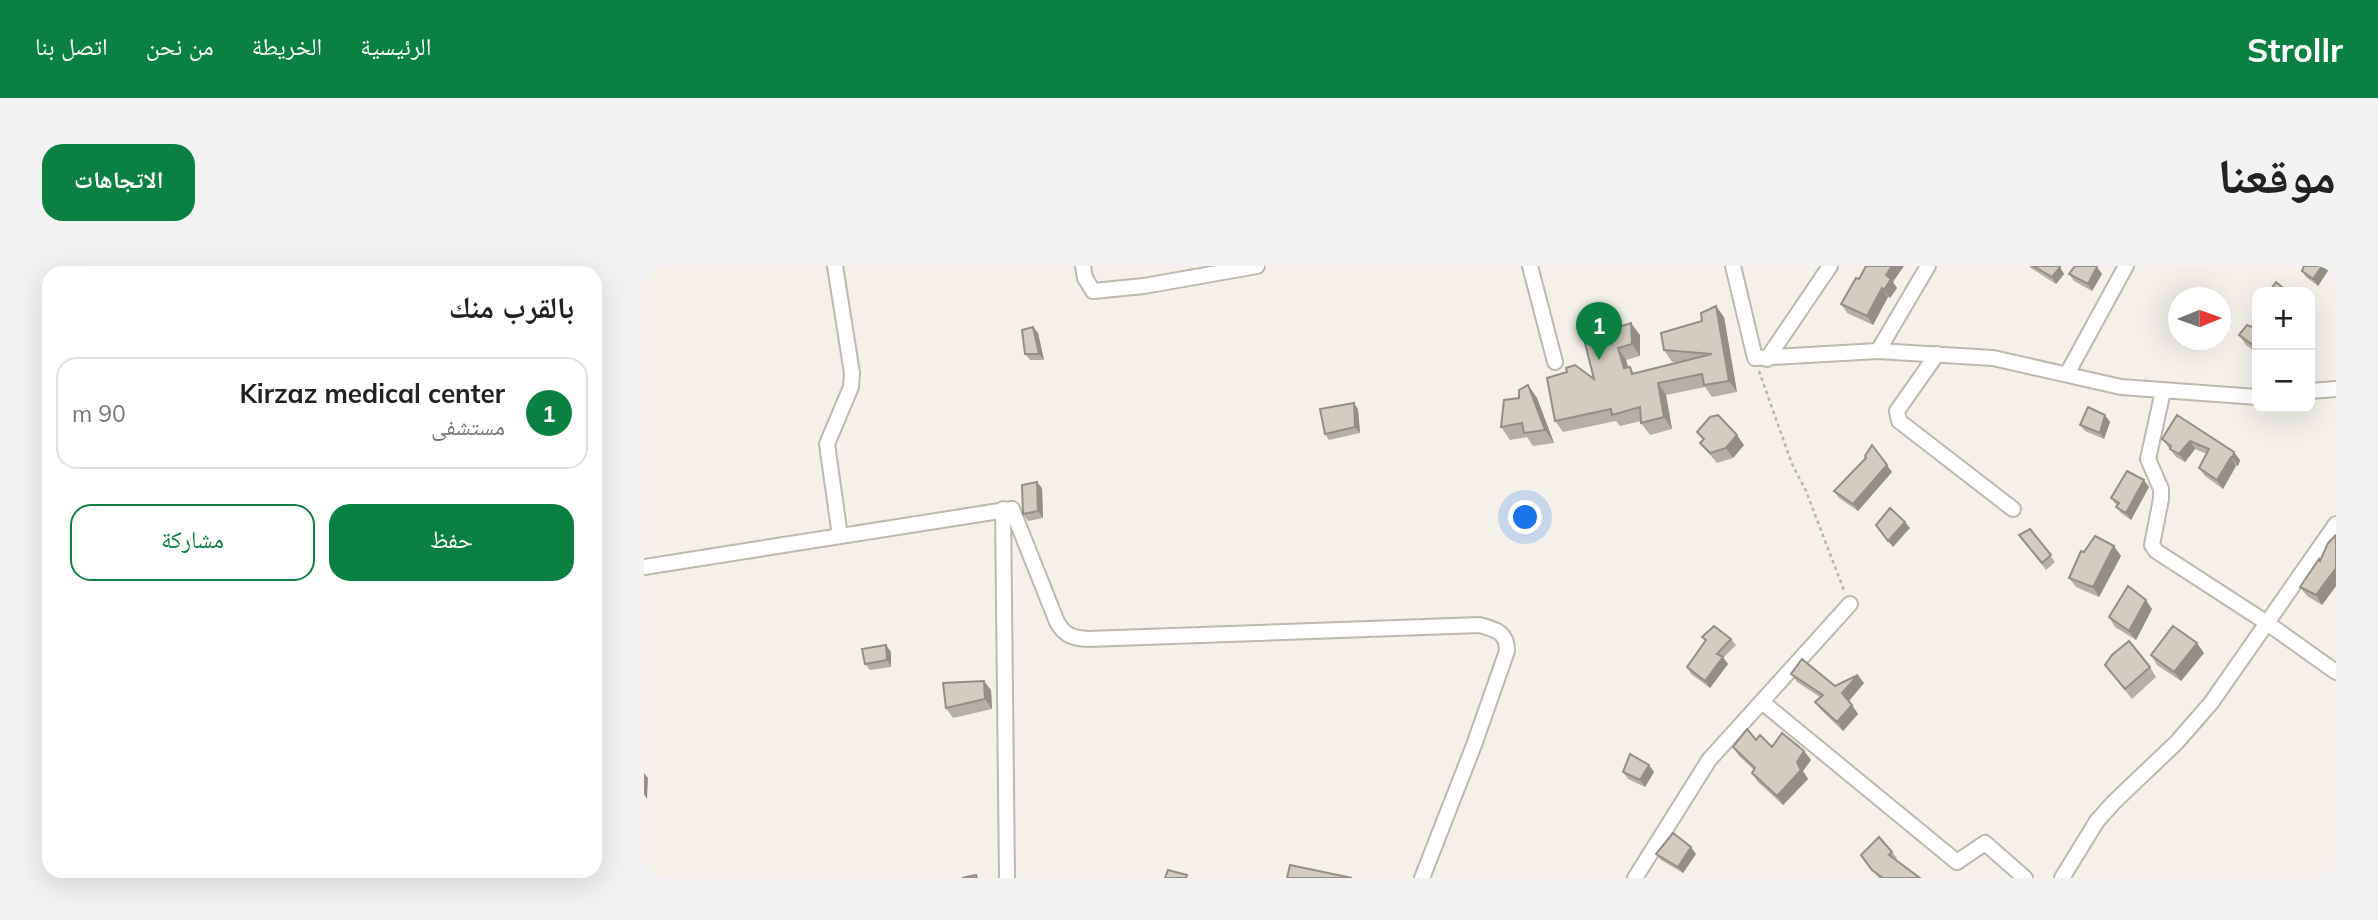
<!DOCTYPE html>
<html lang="ar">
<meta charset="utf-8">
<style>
:root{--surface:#fff;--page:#f2f2f2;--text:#222;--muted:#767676;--line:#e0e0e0;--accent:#0b8043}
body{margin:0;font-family:Mulish,"Noto Naskh Arabic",sans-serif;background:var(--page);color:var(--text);direction:rtl}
.controls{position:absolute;right:21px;top:21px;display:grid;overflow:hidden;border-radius:14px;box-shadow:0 7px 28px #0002}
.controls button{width:63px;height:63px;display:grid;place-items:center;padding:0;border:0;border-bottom:2px solid var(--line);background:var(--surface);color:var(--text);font:35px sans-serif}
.compass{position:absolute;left:1524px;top:21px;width:63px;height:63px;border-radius:50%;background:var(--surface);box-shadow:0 7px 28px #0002;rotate:89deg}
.you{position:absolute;left:882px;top:252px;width:24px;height:24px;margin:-18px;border:5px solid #fff;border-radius:50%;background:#1a73e8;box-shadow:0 0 0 10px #1a73e833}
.badge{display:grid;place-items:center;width:46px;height:46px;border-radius:50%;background:var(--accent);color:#fff;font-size:23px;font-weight:700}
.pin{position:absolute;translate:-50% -58px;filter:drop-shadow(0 2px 4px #0008)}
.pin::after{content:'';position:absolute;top:37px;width:24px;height:21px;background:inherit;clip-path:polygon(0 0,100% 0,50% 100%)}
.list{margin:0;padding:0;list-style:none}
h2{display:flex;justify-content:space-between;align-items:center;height:91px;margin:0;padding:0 28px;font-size:30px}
h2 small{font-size:23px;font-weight:400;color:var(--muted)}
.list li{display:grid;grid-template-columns:46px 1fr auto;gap:21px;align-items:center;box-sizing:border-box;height:112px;margin:0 14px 14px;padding:0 14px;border:2px solid var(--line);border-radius:21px}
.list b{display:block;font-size:26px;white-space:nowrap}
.list p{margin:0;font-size:23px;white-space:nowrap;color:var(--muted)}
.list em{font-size:23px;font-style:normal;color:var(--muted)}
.actions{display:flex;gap:14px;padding:21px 28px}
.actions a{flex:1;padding:16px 0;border:2px solid var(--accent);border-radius:21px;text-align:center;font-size:24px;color:var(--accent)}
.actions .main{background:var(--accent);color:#fff}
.map{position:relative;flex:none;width:1692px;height:612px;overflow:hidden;direction:ltr;border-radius:21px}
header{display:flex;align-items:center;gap:42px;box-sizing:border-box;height:98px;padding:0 35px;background:var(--accent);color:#fff}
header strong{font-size:33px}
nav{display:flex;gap:38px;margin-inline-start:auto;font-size:24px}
.intro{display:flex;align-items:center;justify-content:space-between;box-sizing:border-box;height:168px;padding:0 42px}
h1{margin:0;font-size:49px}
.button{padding:18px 32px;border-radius:21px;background:var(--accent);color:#fff;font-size:24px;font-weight:700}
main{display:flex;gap:42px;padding:0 42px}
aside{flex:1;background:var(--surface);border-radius:21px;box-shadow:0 7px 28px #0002}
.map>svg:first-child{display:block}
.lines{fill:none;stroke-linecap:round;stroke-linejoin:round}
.minor-casing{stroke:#beb8ad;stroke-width:18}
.path{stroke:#bfb49f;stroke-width:2.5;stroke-dasharray:3.5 3.5;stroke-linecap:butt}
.minor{stroke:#fff;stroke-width:14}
.wall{fill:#b6afa5}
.shaded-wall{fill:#948f86}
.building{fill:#d4ccc0;stroke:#948f86;stroke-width:2}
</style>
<header>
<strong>Strollr</strong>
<nav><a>الرئيسية</a><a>الخريطة</a><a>من نحن</a><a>اتصل بنا</a></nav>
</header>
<div class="intro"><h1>موقعنا</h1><a class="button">الاتجاهات</a></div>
<main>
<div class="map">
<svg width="1692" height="612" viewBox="0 0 1692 612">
<rect width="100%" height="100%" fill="#f3f1ea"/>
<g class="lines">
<defs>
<path id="minor" d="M191 0 208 107 207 121 183 178 196 270
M439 0 441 12 449 25 500 20 613 0
M886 0 911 96
M1089 0 1111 92 1234 85 1349 92 1477 121 1613 131
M1234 85 1284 0
M1293 88 1253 145 1255 155 1369 243
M1123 93 1186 0
M1423 108 1482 0
M1519 125 1504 193 1517 223V233L1508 279 1512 285 1623 357 1692 406
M1666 125 1692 123
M359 243 363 612
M0 301 368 243 413 356C421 370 429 372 444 373L836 359C852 364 863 366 863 385L830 479 778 612
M1118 436 1313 596 1341 577 1381 612
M991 612 1065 494 1206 338
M1418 612 1453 555 1470 536 1532 477 1567 437 1692 258"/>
</defs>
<use href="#minor" class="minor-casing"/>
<path class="path" d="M1115 105 1148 198 1162 225 1201 327"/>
<use href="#minor" class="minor"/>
</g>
<path class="wall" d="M1385 0H1414L1420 8 1412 18 1387 2Z
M1687 0 1674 20 1662 11 1658 5Z
M1425 8H1458L1448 25 1430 15Z
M1215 13 1249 16 1253 22 1246 32 1244 31 1229 59 1203 47 1197 38Z
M958 51 962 57 996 69V90L982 94 984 101H986L990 107 1034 96H1028L1020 84 1080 51 1093 126 1068 131 1061 121 1022 129 1028 163 1006 169 997 157V155L976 160 972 155 919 166 911 155 950 113 945 58Z
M1613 53V87L1602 79 1595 69 1608 61Z
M389 61 394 67 400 94H386L381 88Z
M884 119 893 132 910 177 889 180 883 171 866 174 857 161Z
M714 143 716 167 685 174 681 168Z
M1533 149 1596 194 1594 200H1592L1579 223 1561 210 1555 202 1563 188 1551 183 1541 196 1532 191 1518 173Z
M1466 156 1460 173 1441 165 1436 159Z
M1053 166 1100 179 1089 192 1073 197 1056 177 1059 174Z
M1248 206 1214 245 1195 232 1190 225Z
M1505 221 1487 254 1477 247 1472 241 1473 240 1467 232Z
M398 222 399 252 384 255 379 248Z
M1386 263 1411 296 1402 304 1375 269Z
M1692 269V320L1678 339 1663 330 1656 321 1676 295Z
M1477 290 1455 331 1432 321 1425 312Z
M1508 343 1492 374 1471 361 1465 351Z
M1058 371 1087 373 1092 379 1079 392 1084 398 1066 422 1047 408 1043 401 1062 376Z
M247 386V401L226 404 221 398Z
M1560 387 1537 415 1513 399 1507 389Z
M1461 399 1506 401 1512 411 1488 433Z
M1147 408 1191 420 1220 417 1205 435 1214 448 1199 465 1177 444 1171 436 1176 431 1153 416Z
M347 424 348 443 309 452 302 442Z
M1112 474 1128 481 1160 485 1167 494 1159 505 1164 513 1139 539 1114 516 1108 507 1110 504 1095 490 1089 481Z
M1005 499 1010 506 1001 521 984 513 979 506Z
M1248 586 1253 592 1251 594 1276 612H1235L1221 596Z
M1012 588H1052L1039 607 1017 594Z"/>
<path class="shaded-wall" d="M1248 0H1260L1249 16 1253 22 1246 32 1240 24 1242 9Z
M1678 0H1687L1674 20 1669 13Z
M1416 1 1420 8 1412 18 1408 11Z
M1453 1 1458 8 1448 25 1444 18Z
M1238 22 1244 31 1229 59 1223 50Z
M1072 40 1080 51 1093 126 1085 115Z
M987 57 996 69V90L988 78Z
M389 61 394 67 400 94 395 88Z
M974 82 982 94 988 113 980 102Z
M1014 117 1022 129 1028 163 1020 151Z
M884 119 893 132 910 177 901 164Z
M710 137 714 143 716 167 711 161Z
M1461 149 1466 156 1460 173 1456 167Z
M1093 169 1100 179 1089 192 1082 182Z
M1546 175 1551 183 1541 196 1535 188Z
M1590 186 1596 194 1594 200 1589 192Z
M1587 191 1592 200 1579 223 1573 214Z
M1243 199 1248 206 1214 245 1209 238Z
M1500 214 1505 221 1487 254 1482 247Z
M393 216 398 222 399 252 394 245Z
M1261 256 1266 262 1249 281 1244 275Z
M1470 280 1477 290 1455 331 1449 321Z
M1692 302V320L1678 339 1672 329Z
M1502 334 1508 343 1492 374 1485 365Z
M1553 377 1560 387 1537 415 1530 406Z
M242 379 247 386V401L243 394Z
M1079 391 1084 398 1066 422 1061 415Z
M1214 409 1220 417 1204 436 1198 427Z
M340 415 347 424 348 443 341 433Z
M1208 439 1214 448 1199 465 1193 456Z
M1160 485 1167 494 1159 505 1164 513 1139 539 1133 530Z
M1005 499 1010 506 1001 521 996 514Z
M0 507 4 512 3 533 0 528Z
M1047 581 1052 588 1039 607 1034 601Z"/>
<path class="building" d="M1222 0H1248L1242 9 1247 13 1240 24 1238 22 1223 50 1197 38 1212 12 1215 13Z
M1389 0H1414L1416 1 1408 11Z
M1431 0H1451L1453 1 1444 18 1425 8Z
M1660 0H1678L1669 13 1658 5Z
M1632 16 1644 26H1625Z
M1072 40 1085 115 1060 119 1058 108 1014 117 1020 151 997 157 996 141 968 149 967 143 911 155 903 112 923 106 922 102 931 99 950 113 937 61 945 58V53L958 51 961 57 970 55 972 62 987 57 988 78 974 82 980 102 986 101 988 108 1068 88 1020 84 1017 67 1058 55 1057 47Z
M1613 53V82L1595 69 1603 59 1608 61Z
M389 61 395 88H381L378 64Z
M884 119 901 164 880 167 878 157 857 161 860 134 875 132V124Z
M710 137 711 161 681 168 676 143Z
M1444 141 1461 149 1456 167 1436 159Z
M1074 149 1093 169 1082 182 1066 187 1056 177 1060 173 1053 166 1066 151Z
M1533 149 1590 186 1589 192 1587 191 1573 214 1555 202 1565 183 1546 175 1535 188 1526 183 1527 180 1518 173Z
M1228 179 1243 199 1209 238 1190 225 1222 192 1221 190Z
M1483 205 1500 214 1482 247 1472 241 1475 237 1467 232Z
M393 216 394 245 379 248 378 219Z
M1246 242 1261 256 1244 275 1232 259Z
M1386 263 1407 289 1398 297 1375 269Z
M1692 269V302L1672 329 1656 321 1675 293 1676 295 1684 277Z
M1451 270 1470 280 1449 321 1425 312 1437 285 1440 286Z
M1484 320 1502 334 1485 365 1465 351Z
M1070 360 1087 373 1073 388 1079 391 1061 415 1043 401 1062 374 1058 371Z
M1529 360 1553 377 1530 406 1507 389Z
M1485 375 1506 401 1481 423 1461 399 1468 389Z
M242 379 243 394 221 398 218 383Z
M1158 393 1191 420 1214 409 1198 427 1208 439 1193 456 1171 436 1179 429 1147 408Z
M340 415 341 433 302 442 299 417Z
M1103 463 1112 474 1116 469 1128 481 1138 467 1160 485 1153 496 1157 504 1133 530 1108 507 1111 502 1089 481Z
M986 488 1005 499 996 514 979 506Z
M1029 567 1047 581 1034 601 1012 588Z
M1235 571 1248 586 1245 589 1276 612H1239L1228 604 1217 589Z
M646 599 708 612H643Z
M524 604 543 609 542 612H521Z
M332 609 333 612H318Z"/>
</svg>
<div class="controls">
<button>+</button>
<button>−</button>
</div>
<svg class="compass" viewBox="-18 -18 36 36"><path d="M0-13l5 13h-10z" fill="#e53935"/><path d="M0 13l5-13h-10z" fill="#767676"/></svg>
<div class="you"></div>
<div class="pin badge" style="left:955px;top:94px">1</div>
</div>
<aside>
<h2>بالقرب منك<small></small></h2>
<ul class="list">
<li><span class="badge">1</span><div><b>Kirzaz medical center</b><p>مستشفى</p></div><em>90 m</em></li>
</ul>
<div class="actions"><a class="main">حفظ</a><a>مشاركة</a></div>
</aside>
</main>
